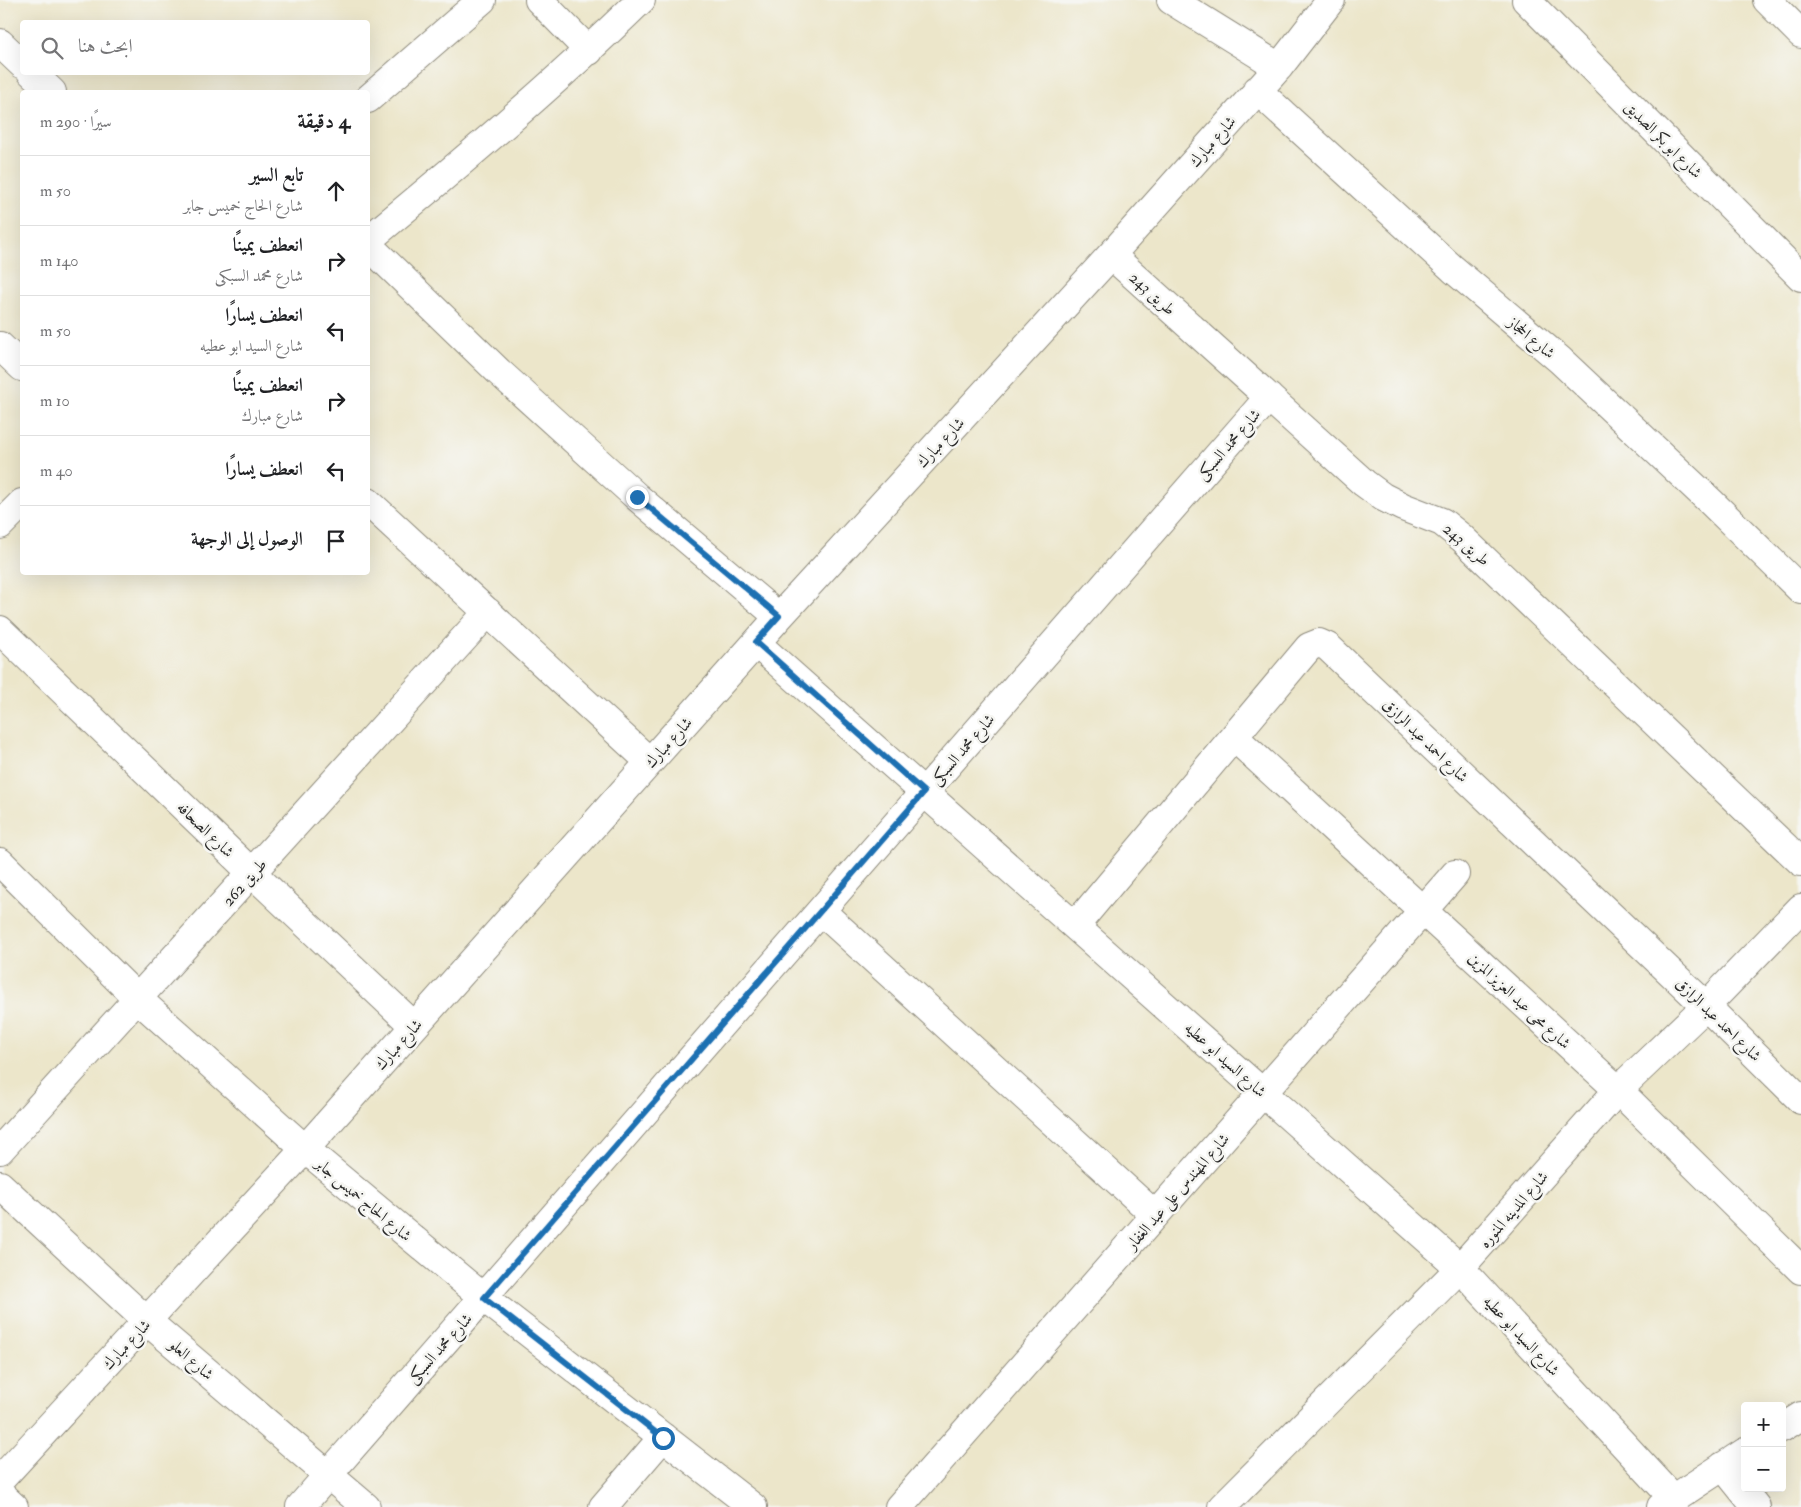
<!DOCTYPE html>
<html lang="ar">
<meta charset="utf-8">
<style>
:root{--surface:#fff;--page:#f6f6f6;--text:#202124;--muted:#757577;--line:#e0e0e0}
body{margin:0;font-family:"IM FELL Double Pica",Amiri,serif;background:var(--page);color:var(--text);direction:rtl}
.controls{position:absolute;right:15px;bottom:15px;display:grid;overflow:hidden;border-radius:5px;box-shadow:0 5px 20px #0002}
.controls button{width:45px;height:45px;display:grid;place-items:center;padding:0;border:0;border-bottom:1px solid var(--line);background:var(--surface);color:var(--text);font:25px sans-serif}
.stop{position:absolute;width:15px;height:15px;margin:-11px;border:4px solid #1f6fb2;border-radius:50%;background:#fff}
.stop.end{background:#1f6fb2;border-color:#fff;box-shadow:0 1px 5px #0008}
.list{margin:0;padding:0;list-style:none}
h2{display:flex;justify-content:space-between;align-items:center;height:65px;margin:0;padding:0 20px;font-size:21px}
h2 small{font-size:16px;font-weight:400;color:var(--muted)}
.list li{display:grid;grid-template-columns:32px 1fr auto;gap:15px;align-items:center;box-sizing:border-box;height:70px;padding:0 20px;border-top:1px solid var(--line)}
.list b{display:block;font-size:19px;white-space:nowrap}
.list p{margin:0;font-size:16px;white-space:nowrap;color:var(--muted)}
.list em{font-size:16px;font-style:normal;color:var(--muted)}
.icon{flex:none;width:28px;height:28px;fill:none;stroke:currentColor;stroke-width:2;stroke-linecap:round;stroke-linejoin:round}
.map{position:relative;flex:none;width:1801px;height:1507px;overflow:hidden;direction:ltr}
.search{position:absolute;background:var(--surface);box-shadow:0 5px 20px #0002;left:20px;top:20px;width:350px;height:55px;display:flex;align-items:center;gap:12px;box-sizing:border-box;padding:0 18px;border-radius:5px;color:var(--muted);font-size:19px}
.panel{position:absolute;background:var(--surface);box-shadow:0 5px 20px #0002;left:20px;top:90px;width:350px;height:485px;border-radius:5px;direction:rtl}
.map>svg:first-child{display:block}
.lines{fill:none;stroke-linecap:round;stroke-linejoin:round}
.minor-casing{stroke:#8c887a;stroke-width:30}
.minor{stroke:#fff;stroke-width:28}
.route{stroke:#1f6fb2;stroke-width:6}
.labels{text-anchor:middle;stroke-width:5;stroke-linejoin:round;paint-order:stroke}
.street-label{font-size:16px;fill:#2b2b2b;stroke:#f6f6f2}
</style>
<div class="map">
<svg width="1801" height="1507" viewBox="0 0 1801 1507">
<rect width="100%" height="100%" fill="#f6f6f2"/>
<filter id="ink" filterUnits="userSpaceOnUse"><feTurbulence type="fractalNoise" baseFrequency=".02" numOctaves="2"/><feDisplacementMap in="SourceGraphic" scale="10" xChannelSelector="R" yChannelSelector="G"/><feConvolveMatrix kernelMatrix="1 2 1 2 8 2 1 2 1" color-interpolation-filters="sRGB"/></filter>
<filter id="wash" filterUnits="userSpaceOnUse"><feTurbulence type="fractalNoise" baseFrequency=".0096" numOctaves="4" result="noise"/><feDisplacementMap in="SourceGraphic" scale="20" xChannelSelector="R" yChannelSelector="G"/><feGaussianBlur stdDeviation="1.12" result="paint"/><feColorMatrix in="noise" values="0 0 0 0 0 0 0 0 0 0 0 0 0 0 0 0 0 1.4 0 .05"/><feComposite in="paint" operator="in"/></filter>
<g filter="url(#wash)">
<rect width="100%" height="100%" fill="#ece6ca"/>
</g>
<g filter="url(#ink)">
<g class="lines">
<defs>
<path id="minor" d="M539 0 589 51
M1171 0 1279 67
M1526 0 1801 277
M1767 0 1801 34
M0 43 22 64
M31 72 52 92
M1257 90 1453 269 1560 360 1712 503 1801 590
M368 99 482 0
M368 240C461 163 554 85 641 0
M368 245 499 372 637 497 779 617
M1111 255 1364 483 1383 497 1403 507 1442 522 1462 538 1801 862
M0 346 22 367
M368 502 650 762
M0 525 22 503
M0 630 252 873 414 1026
M756 643 1460 1268 1674 1499
M1234 737 1618 1090 1801 1270
M0 862 138 999 305 1149 484 1298 753 1507
M821 911 1155 1215
M1075 926 1309 647 1319 643 1328 647 1706 1006 1801 1100
M0 1150 488 612
M0 1185 147 1321 366 1507
M1782 1428 1801 1416
M1723 1466 1756 1507
M0 1480 305 1149 779 617 1111 255 1279 67 1331 0
M0 1494 14 1507
M300 1507 1269 397
M603 1507 663 1437
M899 1507 1455 874
M1222 1507 1460 1268 1618 1090 1706 1006 1801 908
M1661 1507 1745 1452"/>
</defs>
<use href="#minor" class="minor-casing"/>
<use href="#minor" class="minor"/>
</g>
</g>
<g class="lines" filter="url(#ink)">
<path class="route" d="M637 497 779 616 756 642 924 792 484 1298 663 1438"/>
</g>
<g class="labels">
<g class="street-label">
<text transform="translate(1664 139) rotate(45)" y="6">شارع ابو بكر الصديق</text>
<text transform="translate(1212 141) rotate(-49)" y="6">شارع مبارك</text>
<text transform="translate(1153 293) rotate(42)" y="6">طريق 243</text>
<text transform="translate(1532 337) rotate(40)" y="6">شارع الحجاز</text>
<text transform="translate(940 442) rotate(-47)" y="6">شارع مبارك</text>
<text transform="translate(1228 444) rotate(-49)" y="6">شارع محمد السبكى</text>
<text transform="translate(1467 544) rotate(41)" y="6">طريق 243</text>
<text transform="translate(1426 740) rotate(44)" y="6">شارع احمد عبد الرازق</text>
<text transform="translate(668 742) rotate(-48)" y="6">شارع مبارك</text>
<text transform="translate(962 749) rotate(-49)" y="6">شارع محمد السبكى</text>
<text transform="translate(206 829) rotate(44)" y="6">شارع الصحافه</text>
<text transform="translate(244 882) rotate(-48)" y="6">طريق 262</text>
<text transform="translate(1520 1000) rotate(43)" y="6">شارع محى عبد العزيز المزين</text>
<text transform="translate(1719 1019) rotate(44)" y="6">شارع احمد عبد الرازق</text>
<text transform="translate(398 1044) rotate(-48)" y="6">شارع مبارك</text>
<text transform="translate(1226 1059) rotate(42)" y="6">شارع السيد ابو عطيه</text>
<text transform="translate(1177 1191) rotate(-49)" y="6">شارع المهندس على عبد الغفار</text>
<text transform="translate(364 1199) rotate(40)" y="6">شارع الحاج خميس جابر</text>
<text transform="translate(1513 1209) rotate(-49)" y="6">شارع المدينه المنوره</text>
<text transform="translate(1522 1335) rotate(47)" y="6">شارع السيد ابو عطيه</text>
<text transform="translate(126 1344) rotate(-47)" y="6">شارع مبارك</text>
<text transform="translate(439 1348) rotate(-48)" y="6">شارع محمد السبكى</text>
<text transform="translate(192 1359) rotate(41)" y="6">شارع العلو</text>
</g>
</g>
</svg>
<div class="controls">
<button>+</button>
<button>−</button>
</div>
<div class="stop" style="left:663px;top:1438px"></div>
<div class="stop end" style="left:637px;top:497px"></div>
<div class="search"><svg class="icon" aria-label="search" viewBox="0 0 24 24"><circle cx="10" cy="10" r="6"/><path d="M15 15l6 6"/></svg>ابحث هنا</div>
<section class="panel">
<h2>4 دقيقة<small>سيرًا · 290 m</small></h2>
<ul class="list">
<li><svg class="icon" aria-label="ahead" viewBox="0 0 24 24"><path d="M12 20V5M6 11l6-6 6 6"/></svg><div><b>تابع السير</b><p>شارع الحاج خميس جابر</p></div><em>50 m</em></li>
<li><svg class="icon" aria-label="right" viewBox="0 0 24 24"><path d="M7 20v-9h11M14 6l5 5-5 5"/></svg><div><b>انعطف يمينًا</b><p>شارع محمد السبكى</p></div><em>140 m</em></li>
<li><svg class="icon" aria-label="left" viewBox="0 0 24 24"><path d="M17 20v-9H6M10 6l-5 5 5 5"/></svg><div><b>انعطف يسارًا</b><p>شارع السيد ابو عطيه</p></div><em>50 m</em></li>
<li><svg class="icon" aria-label="right" viewBox="0 0 24 24"><path d="M7 20v-9h11M14 6l5 5-5 5"/></svg><div><b>انعطف يمينًا</b><p>شارع مبارك</p></div><em>10 m</em></li>
<li><svg class="icon" aria-label="left" viewBox="0 0 24 24"><path d="M17 20v-9H6M10 6l-5 5 5 5"/></svg><div><b>انعطف يسارًا</b></div><em>40 m</em></li>
<li><svg class="icon" aria-label="arrive" viewBox="0 0 24 24"><path d="M6 21V4h12l-3 4 3 4H6"/></svg><div><b>الوصول إلى الوجهة</b></div></li>
</ul>
</section>
</div>
